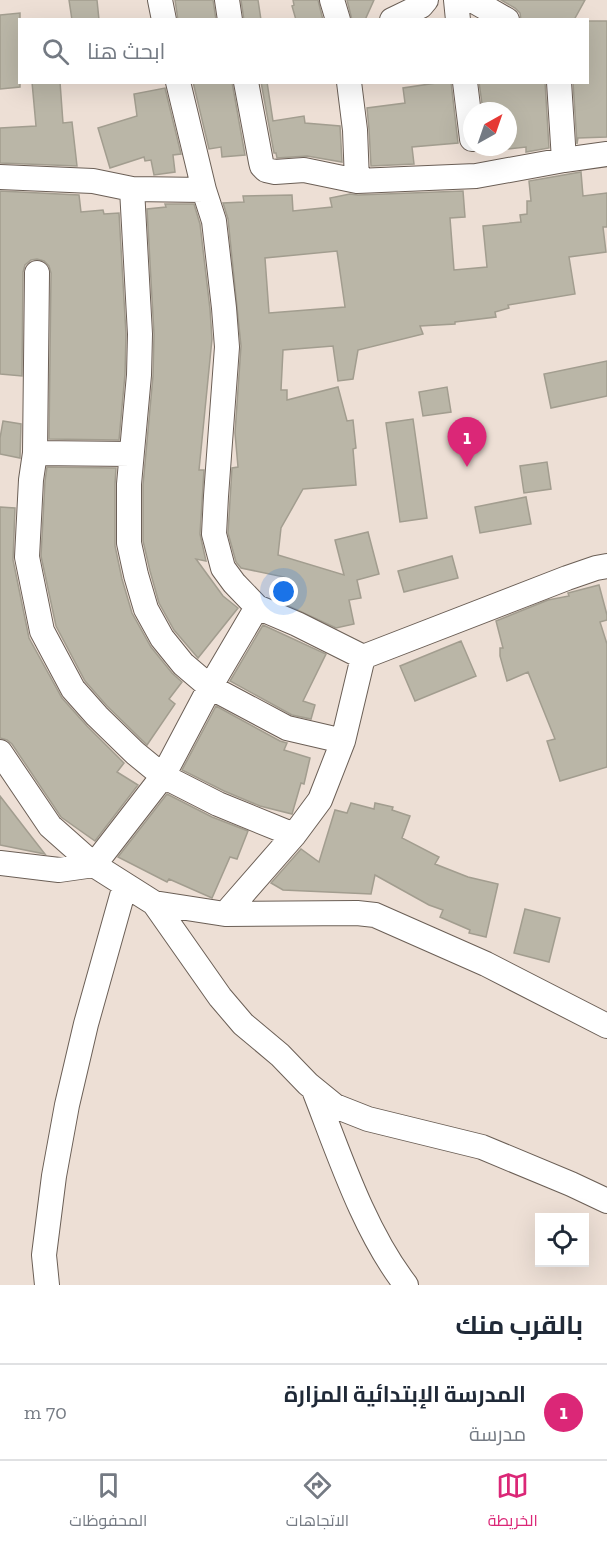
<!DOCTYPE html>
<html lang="ar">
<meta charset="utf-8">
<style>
:root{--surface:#fff;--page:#f6f6f7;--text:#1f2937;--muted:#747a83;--line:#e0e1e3;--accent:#db2777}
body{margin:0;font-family:"Zilla Slab",Cairo,serif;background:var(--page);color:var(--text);direction:rtl}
.controls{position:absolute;right:18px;bottom:18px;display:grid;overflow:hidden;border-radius:0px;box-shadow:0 6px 24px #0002}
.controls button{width:54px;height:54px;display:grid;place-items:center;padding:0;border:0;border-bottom:2px solid var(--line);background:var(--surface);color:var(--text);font:30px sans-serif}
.compass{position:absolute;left:463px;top:102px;width:54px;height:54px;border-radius:50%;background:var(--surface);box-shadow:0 6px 24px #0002;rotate:40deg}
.you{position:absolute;left:284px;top:592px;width:21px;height:21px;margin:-15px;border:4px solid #fff;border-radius:50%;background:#1a73e8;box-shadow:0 0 0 9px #1a73e833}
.badge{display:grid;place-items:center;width:39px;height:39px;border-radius:50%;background:var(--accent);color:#fff;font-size:20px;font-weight:700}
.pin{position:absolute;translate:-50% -50px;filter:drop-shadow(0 2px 3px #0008)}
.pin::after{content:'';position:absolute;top:32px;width:21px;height:18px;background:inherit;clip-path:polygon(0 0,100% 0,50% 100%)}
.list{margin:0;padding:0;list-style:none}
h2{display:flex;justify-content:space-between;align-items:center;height:78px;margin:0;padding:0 24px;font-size:26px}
h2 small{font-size:20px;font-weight:400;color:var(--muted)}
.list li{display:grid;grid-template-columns:39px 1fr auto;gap:18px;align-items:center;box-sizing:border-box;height:96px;padding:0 24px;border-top:2px solid var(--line)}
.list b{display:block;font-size:22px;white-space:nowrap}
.list p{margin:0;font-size:20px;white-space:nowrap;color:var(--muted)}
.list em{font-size:20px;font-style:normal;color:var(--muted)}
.icon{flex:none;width:33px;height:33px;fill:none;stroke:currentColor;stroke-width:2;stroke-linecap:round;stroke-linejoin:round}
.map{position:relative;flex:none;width:607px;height:1285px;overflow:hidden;direction:ltr}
.search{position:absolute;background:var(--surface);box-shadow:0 6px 24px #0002;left:18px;right:18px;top:18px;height:66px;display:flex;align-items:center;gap:15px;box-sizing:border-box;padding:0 21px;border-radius:0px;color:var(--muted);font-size:22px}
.sheet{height:174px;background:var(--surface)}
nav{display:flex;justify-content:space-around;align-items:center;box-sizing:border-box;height:84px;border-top:2px solid var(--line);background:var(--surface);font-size:16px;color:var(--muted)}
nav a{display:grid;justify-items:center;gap:3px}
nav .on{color:var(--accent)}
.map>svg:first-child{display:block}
.building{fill:#bab6a7;stroke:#a29d8f;stroke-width:1.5;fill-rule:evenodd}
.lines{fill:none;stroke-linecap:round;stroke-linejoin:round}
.minor-casing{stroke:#6b5f56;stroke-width:26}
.minor{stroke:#fff;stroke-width:24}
</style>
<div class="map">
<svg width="607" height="1285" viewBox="0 0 607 1285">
<rect width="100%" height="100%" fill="#eddfd5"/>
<path class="building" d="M69 0H97L99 20H72Z
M175 0H213L216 20H178Z
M241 0H258L261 20H244Z
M293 0H318L323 20H296L292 6 294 5Z
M347 0H374L365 20H352Z
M501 0H585L574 20H521L520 13 515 8Z
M20 13V87L0 89V15Z
M588 21H607V137L578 138 577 144 573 82H588Z
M32 82H60L63 123 72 122 77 166 0 163V128L36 126Z
M193 82H232L245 155 222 157 221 147 209 149Z
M261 82H267L273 121 304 116 305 123 340 126 342 162 307 156 277 158 276 153H274Z
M443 82H451L458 143 412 147 414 164 371 166 369 129 367 108 405 103 403 88Z
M479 82H545L549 148 526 152V147L508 149V111H483Z
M165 88 181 154 173 155 175 172 154 175 151 160 145 161 144 157 110 168 98 128 137 116 134 94Z
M581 172 583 196 607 193V227H603L606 252 569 257 575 294 508 305 509 308 495 312 496 317 455 322V324L420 326 423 334 358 350 353 379 338 381 333 346 283 350 281 390H287V400L338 387 347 421 353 420 356 448 353 449 356 485 303 489 281 528 278 555 344 575 335 540 368 532 379 574 357 580 361 598 349 600 354 624 336 628 278 601 284 577 241 568 236 562 228 533 232 468 238 467 235 433 241 346 228 219 223 203 244 202 243 196 292 195 293 211 332 207 330 198 350 194 358 195 463 191 465 217 450 218 454 270 487 267 483 226 521 222 520 215 527 214V201H531L529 181ZM337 251 345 307 269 313 265 258Z
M0 191 79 195 81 212 103 210 104 214 119 213 126 334 125 374 119 440 49 439 51 273 49 266 44 261 37 259 31 260 25 265 23 272 22 376 0 374Z
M165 204H194L200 224 210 309 212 339 199 470H204L200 534 206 561 196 559 223 596 238 608 198 658 174 630 159 603 150 571 143 541V485L153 376 154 334 147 209 166 207Z
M607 361V396L551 408 544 374Z
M447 387 451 412 423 416 419 392Z
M413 419 427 518 400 522 386 423Z
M3 421 21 424 20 458 0 454V438Z
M547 462 551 489 524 493 520 466Z
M47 467 116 468 115 484V546L122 579 132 613 151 647 172 673 182 682 169 699 175 704 147 745 107 706 85 681 56 626 41 556 45 481Z
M526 497 531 524 480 533 475 507Z
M0 507 15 508 13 560 29 638 62 698 87 726 124 763 117 772 138 785 95 841 61 817 12 744 7 740 0 738Z
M452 556 458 578 404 592 398 571Z
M599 585 607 615V620L600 622 607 644V767L560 781 547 741 555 739 528 672 507 681 500 656V648H503L496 621 548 600 569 596 568 593Z
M263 625 326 654 303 701 315 705 311 719 292 715 230 681Z
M461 641 476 676 415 701 400 666Z
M216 706 280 741 287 743 284 750 310 758 304 784 301 783 292 814 260 806 224 791 182 770Z
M167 794 212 817 248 831 237 859 230 857 212 898 169 879 167 882 118 857Z
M0 796 27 831 45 854 0 845Z
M351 803 374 809 375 803 393 807 392 810 410 816 402 838 439 857 435 864 468 877 498 884 486 937 469 933 470 930 440 917 443 910 429 905 375 875 371 894 283 890 271 883 301 849 319 862 335 810 347 813Z
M525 909 560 918 549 962 514 953Z"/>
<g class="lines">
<defs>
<path id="minor" d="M160 0 164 20
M227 0 230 20
M332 0 338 20
M456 0 458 20
M472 0 507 20
M392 20 421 6 426 0
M178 82 204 190 214 221 224 308 227 347 216 496 214 534 223 568 234 583 257 607 297 624 363 657 567 578 596 568 607 566
M246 82 261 162 262 166 266 170 275 172 304 170 357 181 476 176 564 160 607 154
M349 82 355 130 357 181
M465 82 472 139
M559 82 564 160
M0 177 93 181 132 189 204 190
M132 189 140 334 139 375 129 484V543L136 575 146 609 162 638 183 664 210 687 287 728 343 741
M37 273 35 453 31 480 27 557 42 631 73 689 97 716 135 753 163 776 218 804 294 835
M35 453 131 454
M0 752 50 826 94 865 163 776 210 687 257 607
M0 863 59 870 94 865 154 903 225 914 357 913 375 915 486 964 607 1026
M154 903 220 997 243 1024 280 1055 308 1084 335 1106 368 1119 482 1147 571 1184 607 1201
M225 914 294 835 320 800 343 741 363 657
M314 1090C339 1154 364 1231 406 1285
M47 1285 44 1255 54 1176 67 1105 86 1024 125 885"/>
</defs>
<use href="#minor" class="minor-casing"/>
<use href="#minor" class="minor"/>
</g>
</svg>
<div class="controls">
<button><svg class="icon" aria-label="locate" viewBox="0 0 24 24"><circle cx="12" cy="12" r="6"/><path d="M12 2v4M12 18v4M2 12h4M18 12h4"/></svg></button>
</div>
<svg class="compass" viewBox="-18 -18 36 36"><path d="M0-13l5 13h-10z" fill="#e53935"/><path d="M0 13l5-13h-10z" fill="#747a83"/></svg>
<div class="you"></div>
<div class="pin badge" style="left:467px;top:467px">1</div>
<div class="search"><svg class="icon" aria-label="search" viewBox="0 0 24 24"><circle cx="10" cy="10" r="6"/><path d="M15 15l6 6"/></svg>ابحث هنا</div>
</div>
<section class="sheet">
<h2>بالقرب منك<small></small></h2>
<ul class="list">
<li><span class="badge">1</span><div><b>المدرسة الإبتدائية المزارة</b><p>مدرسة</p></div><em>70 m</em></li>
</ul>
</section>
<nav>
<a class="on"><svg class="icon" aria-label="map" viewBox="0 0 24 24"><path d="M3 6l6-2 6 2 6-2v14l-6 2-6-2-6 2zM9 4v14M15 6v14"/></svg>الخريطة</a>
<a><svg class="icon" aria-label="directions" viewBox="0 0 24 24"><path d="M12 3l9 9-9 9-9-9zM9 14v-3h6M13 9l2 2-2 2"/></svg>الاتجاهات</a>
<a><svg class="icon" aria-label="saved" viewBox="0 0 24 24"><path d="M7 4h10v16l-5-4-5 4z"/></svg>المحفوظات</a>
</nav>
